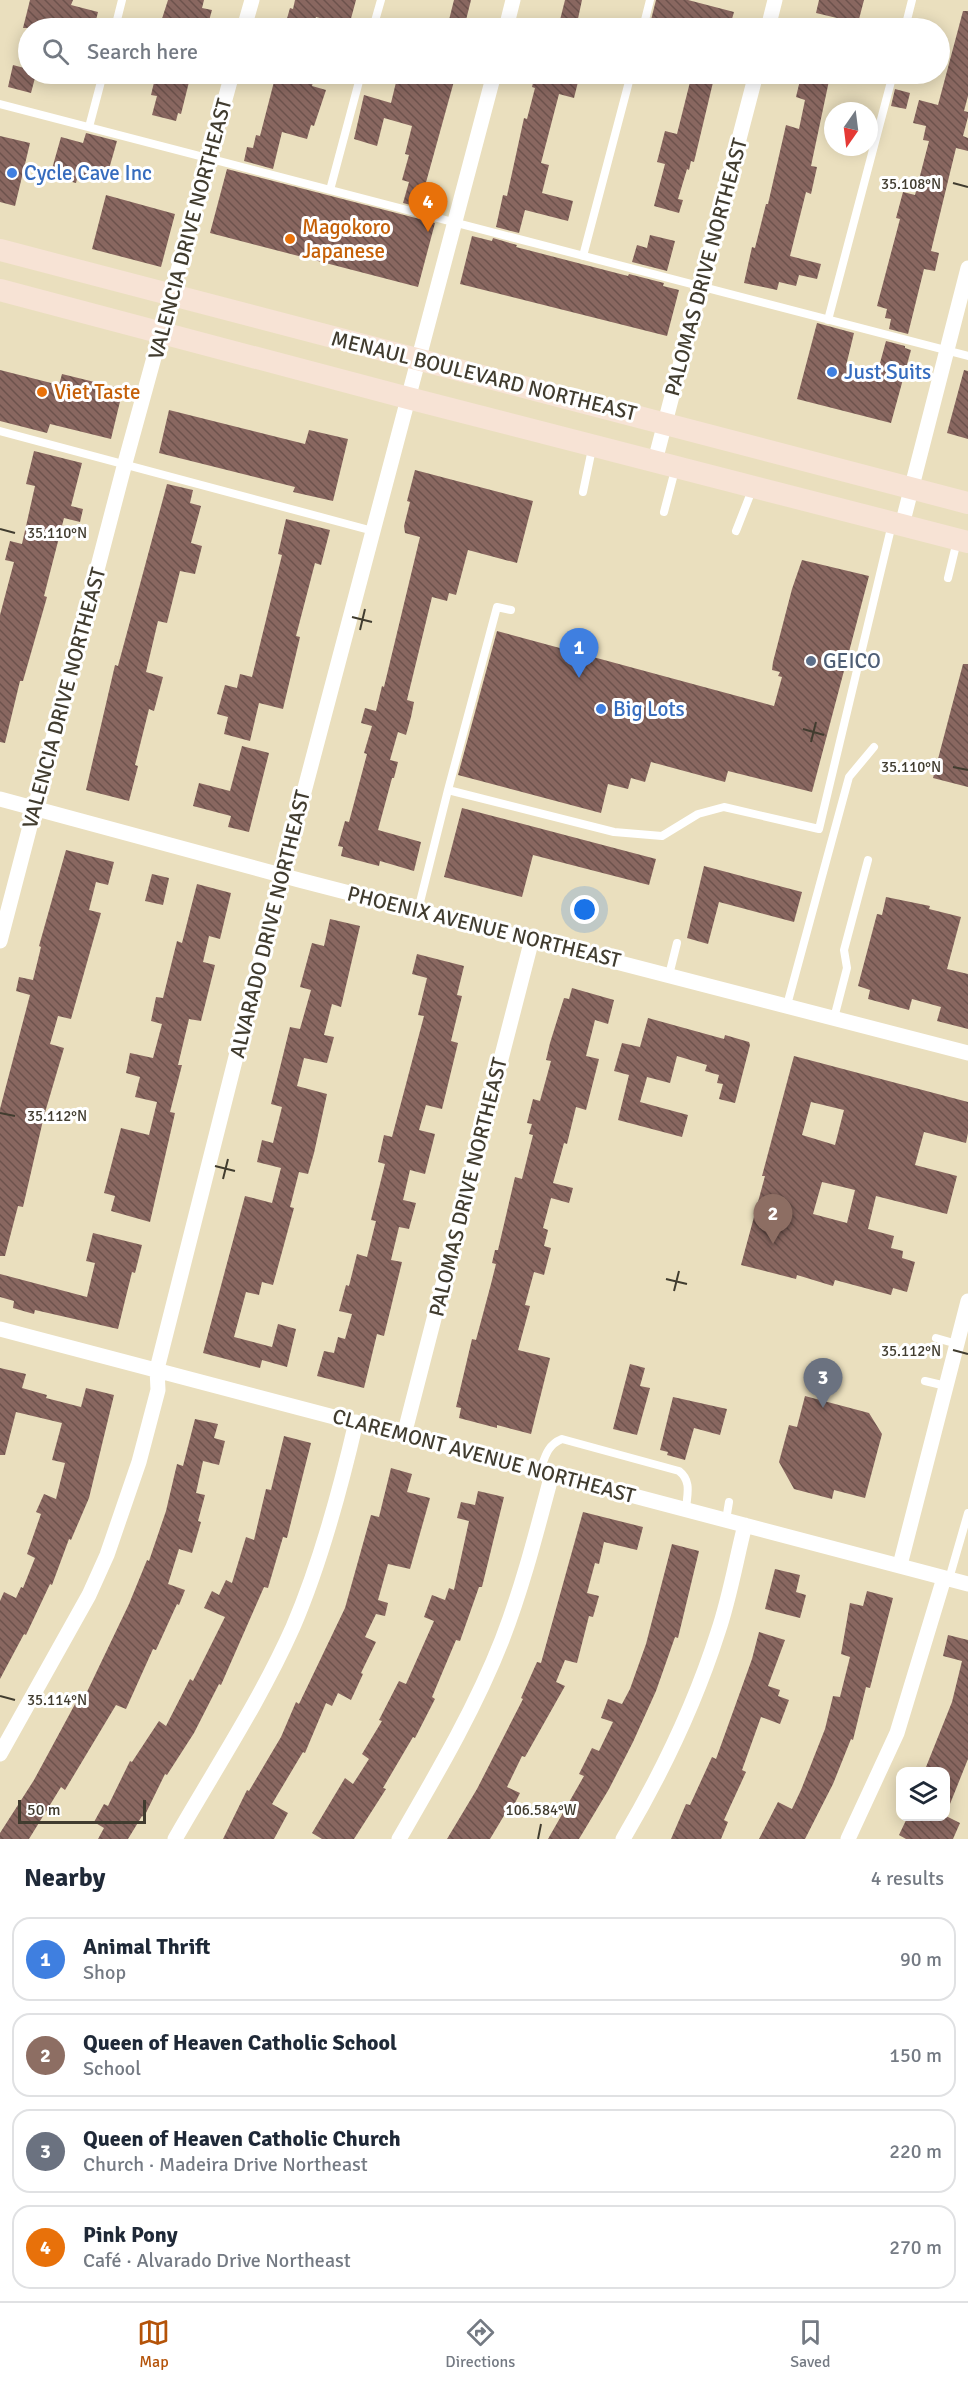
<!DOCTYPE html>
<meta charset="utf-8">
<style>
:root{--surface:#fff;--page:#f6f6f7;--text:#1f2937;--muted:#747a83;--line:#e0e1e3;--accent:#b45309}
body{margin:0;font-family:Signika,sans-serif;background:var(--page);color:var(--text)}
.controls{position:absolute;right:18px;bottom:18px;display:grid;overflow:hidden;border-radius:12px;box-shadow:0 3px 15px #0003}
.controls button{width:54px;height:54px;display:grid;place-items:center;padding:0;border:0;border-bottom:2px solid var(--line);background:var(--surface);color:var(--text);font:30px sans-serif}
.compass{position:absolute;left:824px;top:102px;width:54px;height:54px;border-radius:50%;background:var(--surface);box-shadow:0 3px 15px #0003;rotate:194deg}
.scale{position:absolute;left:18px;bottom:15px;width:128px;box-sizing:border-box;padding-left:6px;border:3px solid #413c2f;border-top:0;font-size:16px;line-height:21px;white-space:nowrap;color:#413c2f;-webkit-text-stroke:4px #fff;paint-order:stroke}
.you{position:absolute;left:585px;top:910px;width:21px;height:21px;margin:-15px;border:4px solid #fff;border-radius:50%;background:#1a73e8;box-shadow:0 0 0 9px #1a73e833}
.badge{display:grid;place-items:center;width:39px;height:39px;border-radius:50%;background:var(--accent);color:#fff;font-size:20px;font-weight:700}
.pin{position:absolute;translate:-50% -50px;filter:drop-shadow(0 2px 3px #0008)}
.pin::after{content:'';position:absolute;top:32px;width:21px;height:18px;background:inherit;clip-path:polygon(0 0,100% 0,50% 100%)}
.list{margin:0;padding:0;list-style:none}
h2{display:flex;justify-content:space-between;align-items:center;height:78px;margin:0;padding:0 24px;font-size:26px}
h2 small{font-size:20px;font-weight:400;color:var(--muted)}
.list li{display:grid;grid-template-columns:39px 1fr auto;gap:18px;align-items:center;box-sizing:border-box;height:84px;margin:0 12px 12px;padding:0 12px;border:2px solid var(--line);border-radius:18px}
.list b{display:block;font-size:22px;white-space:nowrap}
.list p{margin:0;font-size:20px;white-space:nowrap;color:var(--muted)}
.list em{font-size:20px;font-style:normal;color:var(--muted)}
.icon{flex:none;width:33px;height:33px;fill:none;stroke:currentColor;stroke-width:2;stroke-linecap:round;stroke-linejoin:round}
.map{position:relative;flex:none;width:968px;height:1839px;overflow:hidden}
.search{position:absolute;background:var(--surface);box-shadow:0 3px 15px #0003;left:18px;right:18px;top:18px;height:66px;display:flex;align-items:center;gap:15px;box-sizing:border-box;padding:0 21px;border-radius:33px;color:var(--muted);font-size:22px}
.sheet{height:462px;background:var(--surface)}
nav{display:flex;justify-content:space-around;align-items:center;box-sizing:border-box;height:84px;border-top:2px solid var(--line);background:var(--surface);font-size:16px;color:var(--muted)}
nav a{display:grid;justify-items:center;gap:3px}
nav .on{color:var(--accent)}
.map>svg:first-child{display:block}
.building{fill:url(#building-back-hatch);fill-rule:evenodd}
.lines{fill:none;stroke-linecap:round;stroke-linejoin:round}
.service{stroke:#fff;stroke-width:8}
.minor{stroke:#fff;stroke-width:15}
.secondary{stroke:#f7e3d5;stroke-width:22}
.ticks{fill:none;stroke:#413c2f;stroke-width:2}
.shop-dot{fill:#3f7fe0;stroke:#fff;stroke-width:2}
.food-dot{fill:#e8710a;stroke:#fff;stroke-width:2}
.service-dot{fill:#5c6f8a;stroke:#fff;stroke-width:2}
.labels{text-anchor:middle;stroke-width:6;stroke-linejoin:round;paint-order:stroke}
.shop-label{font-size:21px;fill:#366cbe;stroke:#fff;text-anchor:start}
.food-label{font-size:21px;fill:#c56008;stroke:#fff;text-anchor:start}
.street-label{font-size:21px;fill:#413c2f;stroke:#fff}
.service-label{font-size:21px;fill:#4e5e75;stroke:#fff;text-anchor:start}
.ticks-label{font-size:15px;text-anchor:middle;fill:#413c2f;stroke:#fff;stroke-width:6;stroke-linejoin:round;paint-order:stroke}
</style>
<div class="map">
<svg width="968" height="1839" viewBox="0 0 968 1839">
<defs>
<pattern id="building-back-hatch" width="6" height="6" patternUnits="userSpaceOnUse" patternTransform="scale(1.5)"><rect width="6" height="6" fill="#896760"/><path d="M-1 5l2 2M0 0l6 6M5-1l2 2" fill="none" stroke="#6c524c"/></pattern>
</defs>
<rect width="100%" height="100%" fill="#eadfbe"/>
<path class="building" d="M30 0H73L71 5 98 12 94 28H23Z
M168 0H204L202 8 212 10 207 28H159Z
M295 0H356L349 26 316 17 313 28 286 22 290 8 293 9Z
M454 0H471L464 28H447Z
M565 0H582L576 28H558Z
M656 0H688L734 12 730 26H727L726 28H702L671 20 668 28 650 24Z
M819 0H864L858 23 816 13Z
M963 11H968V96L964 111 968 112V117L963 136 968 138V151L956 148 931 251 939 253 935 271 924 269 908 334 889 329 891 319 885 318 887 309 877 306 900 219 896 218 903 192 915 195 929 141 923 140 926 126 913 123 919 100 938 105Z
M13 65 28 69V74H36L31 93 8 87Z
M156 74H191L181 114 178 113 176 121 152 115 157 96 151 95Z
M276 74H315L312 86 326 90 314 126 311 125 307 139 282 132 273 169 244 161 247 147 253 148 256 135 260 136Z
M398 74 419 77 420 74H456L425 186 427 187 422 208 403 203 409 182 402 180 409 155 405 154 412 126 384 118 377 146 354 139 364 95 391 103Z
M535 74H580L574 98 559 94 541 163 549 165 542 193 573 201 568 221 525 210 519 233 496 227 503 195 507 196 524 118 527 119 535 88 532 87Z
M692 74H715L694 162 691 161 689 170 687 169 678 199 683 200 679 213 654 206 665 164 657 162 665 131 677 134Z
M812 74 830 76 811 166 817 167 811 194 806 192 790 256 821 264 817 279 799 275 796 286 779 282 777 290 744 283 752 247 755 248 766 204H768L786 125 799 129 805 100 796 97 801 76 811 79Z
M895 89 910 93 906 109 891 106Z
M86 133 117 141 105 183 78 175 76 183 50 176 61 137 83 143Z
M0 136 30 143 15 206 0 202Z
M227 169 435 223 418 287 210 233Z
M106 195 175 214 161 267 92 249Z
M650 235 675 241 667 271 632 262 637 245 647 248Z
M472 236 492 241 493 238 517 245 516 247 628 276 629 274 664 283 663 286 679 290 667 336 460 284Z
M817 323 854 333 846 366 877 374 886 341 905 346V348L911 350 891 423 797 399Z
M0 370 59 385 62 374 123 389 111 439 50 424 47 433 0 421Z
M964 370 968 371V439L947 433Z
M169 410 305 444 309 430 348 439 333 501 293 492 295 487 159 453Z
M34 451 82 463 71 506 83 509 80 522 64 518 44 596 47 597 23 681H20L5 743 0 742V615L14 562 5 560 10 541 22 544 35 486 26 484Z
M415 470 533 501 517 563 468 550 456 595 449 593 447 601 432 597 407 700 414 702 411 717 406 735 398 732 390 760 398 762 394 778H392L378 830 421 842 414 871 380 861 379 866 341 856 343 847 338 846 345 821 349 822 367 754 364 753 372 726 361 723 365 708 376 711 382 686 384 687 420 537 405 533 404 526 410 502 407 501Z
M167 484 193 490 190 503 201 506 191 543 202 546 195 574 180 571 167 623 158 621 146 672 163 677 154 711 149 709 135 765 138 766 129 801 86 790 115 665 118 666Z
M286 519 330 530 321 565 315 563 296 636 300 637 283 709 259 703 250 741 224 734 228 717 217 714 225 685 237 688 240 674 252 677 282 555 278 554Z
M802 560 869 576 812 792 728 771 725 782 651 762 645 782 631 778 628 789 608 784 601 813 458 775 497 631 774 706 782 677 778 676 780 672 772 670 773 662 792 589Z
M963 664H968V787L933 778Z
M242 746 269 753 249 832 228 827 231 816 193 806 199 783 230 791Z
M462 808 656 859 649 885 533 855 522 897 444 877Z
M66 850 114 862 108 885 96 882 89 910 101 913 71 1019 58 1016 50 1044 64 1048 44 1116 23 1207 18 1206 5 1256H0V1109L30 995 16 991 19 977 33 980 41 947 39 946Z
M704 866 802 892 794 922 719 902 708 944 687 938Z
M152 874 169 878 163 905 145 901Z
M197 884 231 893 220 939 209 936 203 962 215 965 201 1021 189 1019 178 1065H182L170 1112 175 1113 150 1222 111 1211 115 1196 104 1193 121 1128 149 1135 157 1102 135 1097 140 1077 126 1073 130 1053 153 1058 162 1024 151 1021 156 997 163 998 177 941 182 943Z
M886 897 930 906 929 909 961 917 947 969 968 974V1029L937 1021 941 1007 912 999 909 1010 868 999 870 990 858 986 877 914 882 915Z
M330 919 360 926 341 1007 332 1004 324 1035 334 1037 327 1063 304 1058 297 1086 327 1094 314 1153 308 1174 299 1172 290 1207 294 1208 273 1285 262 1282 259 1295 246 1292 234 1337 272 1347 278 1324 296 1329 287 1367 262 1360 260 1368 203 1353 245 1196 272 1203 281 1168 257 1162 262 1140 273 1143 282 1107 271 1104 290 1027 300 1029 311 990 300 987 312 943 324 946Z
M417 954 464 966 457 995 462 996 451 1041 458 1043 442 1109 426 1105 419 1130 435 1134 425 1174 410 1170 403 1200 416 1203 409 1229 399 1227 391 1260 402 1262 384 1336 377 1334 364 1388 317 1376 324 1351 334 1353 338 1337 345 1339 352 1314 339 1311 346 1285 349 1286 357 1254 367 1257 376 1221 371 1220 385 1164 378 1162 384 1135 392 1137 424 1016 418 1015 427 978 412 974Z
M572 988 614 1000 608 1024 595 1020 586 1056 599 1059 586 1110 576 1107 567 1144 564 1143 553 1183 573 1188 569 1203 551 1198 543 1228 548 1230 544 1246 551 1248 544 1275 534 1272 525 1305 530 1306 518 1350 550 1358 531 1434 497 1425V1428L459 1418 461 1408 456 1407 472 1339 476 1340 491 1284 496 1264 492 1263 495 1250H498L515 1177 522 1179 533 1135 529 1134 532 1124 527 1123 533 1099 540 1101 551 1061 546 1060 550 1043 564 998 569 999Z
M648 1018 724 1039 725 1035 749 1042 750 1045 735 1103 719 1099 723 1084 717 1083 719 1075 705 1071 707 1065 677 1056 670 1083 647 1077 640 1102 688 1115 682 1137 618 1120 629 1075 614 1071 622 1043 640 1047Z
M794 1056 968 1102V1133L966 1143 924 1132 915 1165 957 1176 947 1214 876 1196 868 1229 894 1236 891 1248 903 1251 902 1258 915 1262 907 1292 893 1288 891 1295 835 1280 833 1286 797 1275 796 1279 741 1265 765 1176H762ZM811 1102 844 1110 835 1145 802 1135ZM822 1182 855 1190 847 1223 813 1214Z
M93 1233 142 1245 135 1273 132 1272 118 1329 35 1310 34 1314 13 1308 14 1301 0 1297V1274L87 1297 95 1263 86 1261Z
M630 1364 645 1368 640 1386 650 1388 637 1435 613 1429Z
M0 1368 26 1374 22 1388 47 1395 46 1398 81 1407 86 1388 114 1395 89 1498 71 1540 69 1539 52 1585 50 1584 26 1635 24 1634 0 1679V1601L4 1592 16 1598 21 1587 23 1588 35 1558 27 1554 41 1514 36 1512 44 1494 56 1499 65 1463 52 1460 62 1423 16 1412 5 1455H0Z
M805 1396 869 1413 882 1434 865 1498 834 1490 832 1499 794 1489 779 1462 789 1425 797 1427Z
M673 1397 727 1409 720 1435 694 1428 685 1460 667 1455 668 1452 660 1450Z
M195 1419 218 1424 214 1438 225 1441 219 1465 203 1461 196 1493 205 1495 198 1521 201 1522 192 1553 179 1549 168 1584 185 1590 179 1605 177 1604 156 1650 153 1649 126 1709 116 1705 65 1790 61 1787 29 1839H0V1833L34 1780 81 1693 85 1696 129 1604 147 1560 149 1561 166 1511 177 1464 183 1466Z
M284 1436 311 1443 287 1538 283 1537 268 1588 264 1587 221 1685 219 1684 194 1733 167 1775 165 1774 144 1817 142 1816 128 1839H98L104 1828 94 1822 104 1804 108 1806 130 1761 132 1762 159 1721 166 1726 190 1679 193 1681 225 1617 204 1608 212 1591 219 1595 226 1580 232 1583 246 1537 254 1540 266 1489 271 1490Z
M391 1468 412 1474 407 1492 430 1498 410 1569 388 1564 378 1600 388 1603 385 1616 376 1614 365 1637 376 1642 361 1673 363 1674 351 1700 338 1693 332 1706 326 1703 305 1753 303 1752 272 1804 288 1813 274 1839H223L247 1790 249 1791 281 1737 296 1702 299 1704 345 1608 371 1515 379 1517Z
M478 1491 504 1497 482 1587H479L460 1641 456 1640 432 1697 435 1699 415 1738 413 1737 383 1788 386 1789 354 1839H322L312 1833 345 1778 353 1784 369 1759 362 1754 382 1721 379 1720 399 1681 406 1684 434 1621 424 1617 432 1595 445 1600 449 1588 454 1590 469 1521 457 1518 461 1502 475 1505Z
M583 1512 643 1527 637 1550 604 1542 599 1564 595 1563 587 1593 599 1596 593 1617 589 1616 577 1663 565 1660 556 1682 565 1686 525 1757 522 1756 507 1787 520 1793 511 1811 508 1809 490 1839H447L477 1789 523 1699 521 1698 537 1662 541 1663Z
M672 1544 699 1551 678 1638 675 1637 656 1691 633 1742 609 1789 579 1839H548L584 1776 579 1774 592 1748 599 1751 613 1722 601 1718 608 1699 622 1704 630 1689 646 1644Z
M775 1569 800 1575 796 1592 806 1595 800 1618 765 1609Z
M867 1591 893 1598 870 1688 866 1687 853 1740 851 1739 833 1784 805 1839H759L778 1802 792 1809 801 1790 825 1729 833 1696 840 1697 850 1657 841 1654 850 1603 863 1606Z
M759 1632 785 1640 768 1686 780 1690 778 1696 789 1700 780 1724 761 1717 742 1770 746 1772 724 1820 728 1822 721 1839H671L686 1804 690 1805 712 1757 716 1759 752 1659Z
M948 1635 968 1640V1759L946 1814 945 1772H924L952 1702 962 1661 943 1656Z
M908 1816H946L960 1823 953 1839H906L899 1835Z"/>
<g class="lines">
<path class="service" d="M115 28 122 0
M373 28 381 0
M643 28 650 0
M905 28 912 0
M0 104 968 356
M89 127 103 74
M330 190 361 74
M583 256 631 74
M828 320 893 74
M0 431 373 531
M583 492 592 449
M664 512 675 470
M736 531 752 490
M948 578 957 541
M448 790 497 607 511 610
M418 910 448 790 614 832 662 836 698 814 724 807 819 829 892 524
M669 975 677 943
M787 1005 849 777 874 747
M834 1018 847 968 844 950 868 860
M936 1338 957 1344
M925 1381 946 1386
M540 1471C545 1457 547 1445 562 1439L679 1471C692 1481 687 1495 686 1509
M726 1520 729 1502
M949 1579 968 1513"/>
<path class="minor" d="M244 28 252 0
M506 28 513 0
M768 28 775 0
M655 461 756 74
M902 525 968 268
M0 799 299 880 968 1053
M0 941 125 463 232 74
M0 1329 968 1584
M404 1435 532 939
M900 1565 968 1301
M0 1754 89 1595 107 1555 139 1462 158 1390 157 1369 282 875 494 74
M175 1839C215 1769 260 1701 293 1627 321 1562 340 1491 356 1422
M399 1839C436 1775 475 1709 502 1640 523 1586 537 1530 552 1474
M623 1839C662 1773 695 1704 718 1632 730 1597 736 1560 745 1525
M848 1839 897 1733 944 1578"/>
<path class="secondary" d="M0 250 968 503
M0 290 408 398 968 542"/>
</g>
<path class="ticks" d="M953 183 968 187M0 529 15 533M352 617 372 622M360 630 365 609M803 729 824 735M811 742 816 722M953 767 968 770M0 1113 15 1116M215 1166 235 1171M223 1179 228 1159M666 1279 687 1284M674 1291 679 1271M953 1350 968 1354M0 1696 15 1700M538 1839 541 1824"/>
<g class="shop-dot">
<circle cx="12" cy="173" r="6"/>
<circle cx="832" cy="372" r="6"/>
<circle cx="601" cy="709" r="6"/>
</g>
<g class="food-dot">
<circle cx="290" cy="239" r="6"/>
<circle cx="42" cy="392" r="6"/>
</g>
<circle class="service-dot" cx="811" cy="661" r="6"/>
<g class="labels">
<g class="shop-label">
<text x="24" y="180">Cycle Cave Inc</text>
<text x="844" y="379">Just Suits</text>
<text x="613" y="716">Big Lots</text>
</g>
<g class="food-label">
<text x="302" y="234">Magokoro<tspan x="302" dy="24">Japanese</tspan></text>
<text x="54" y="399">Viet Taste</text>
</g>
<g class="street-label">
<text transform="translate(190 229) rotate(-75)" y="7">VALENCIA DRIVE NORTHEAST</text>
<text transform="translate(706 267) rotate(-75)" y="7">PALOMAS DRIVE NORTHEAST</text>
<text transform="translate(484 376) rotate(14)" y="7">MENAUL BOULEVARD NORTHEAST</text>
<text transform="translate(64 698) rotate(-75)" y="7">VALENCIA DRIVE NORTHEAST</text>
<text transform="translate(270 924) rotate(-76)" y="7">ALVARADO DRIVE NORTHEAST</text>
<text transform="translate(484 927) rotate(14)" y="7">PHOENIX AVENUE NORTHEAST</text>
<text transform="translate(468 1187) rotate(-76)" y="7">PALOMAS DRIVE NORTHEAST</text>
<text transform="translate(484 1456) rotate(15)" y="7">CLAREMONT AVENUE NORTHEAST</text>
</g>
<g class="service-label">
<text x="823" y="668">GEICO</text>
</g>
</g>
<g class="ticks-label">
<text x="911" y="189">35.108°N</text>
<text x="57" y="538">35.110°N</text>
<text x="911" y="772">35.110°N</text>
<text x="57" y="1121">35.112°N</text>
<text x="911" y="1356">35.112°N</text>
<text x="57" y="1705">35.114°N</text>
<text x="541" y="1815">106.584°W</text>
</g>
</svg>
<div class="controls">
<button><svg class="icon" aria-label="layers" viewBox="0 0 24 24"><path d="M12 4l9 5-9 5-9-5zM3 14l9 5 9-5"/></svg></button>
</div>
<svg class="compass" viewBox="-18 -18 36 36"><path d="M0-13l5 13h-10z" fill="#e53935"/><path d="M0 13l5-13h-10z" fill="#747a83"/></svg>
<div class="scale">50 m</div>
<div class="you"></div>
<div class="pin badge" style="left:579px;top:678px;background:#3f7fe0">1</div>
<div class="pin badge" style="left:773px;top:1244px;background:#8d6e63">2</div>
<div class="pin badge" style="left:823px;top:1408px;background:#6b7280">3</div>
<div class="pin badge" style="left:428px;top:232px;background:#e8710a">4</div>
<div class="search"><svg class="icon" aria-label="search" viewBox="0 0 24 24"><circle cx="10" cy="10" r="6"/><path d="M15 15l6 6"/></svg>Search here</div>
</div>
<section class="sheet">
<h2>Nearby<small>4 results</small></h2>
<ul class="list">
<li><span class="badge" style="background:#3f7fe0">1</span><div><b>Animal Thrift</b><p>Shop</p></div><em>90 m</em></li>
<li><span class="badge" style="background:#8d6e63">2</span><div><b>Queen of Heaven Catholic School</b><p>School</p></div><em>150 m</em></li>
<li><span class="badge" style="background:#6b7280">3</span><div><b>Queen of Heaven Catholic Church</b><p>Church · Madeira Drive Northeast</p></div><em>220 m</em></li>
<li><span class="badge" style="background:#e8710a">4</span><div><b>Pink Pony</b><p>Café · Alvarado Drive Northeast</p></div><em>270 m</em></li>
</ul>
</section>
<nav>
<a class="on"><svg class="icon" aria-label="map" viewBox="0 0 24 24"><path d="M3 6l6-2 6 2 6-2v14l-6 2-6-2-6 2zM9 4v14M15 6v14"/></svg>Map</a>
<a><svg class="icon" aria-label="directions" viewBox="0 0 24 24"><path d="M12 3l9 9-9 9-9-9zM9 14v-3h6M13 9l2 2-2 2"/></svg>Directions</a>
<a><svg class="icon" aria-label="saved" viewBox="0 0 24 24"><path d="M7 4h10v16l-5-4-5 4z"/></svg>Saved</a>
</nav>
